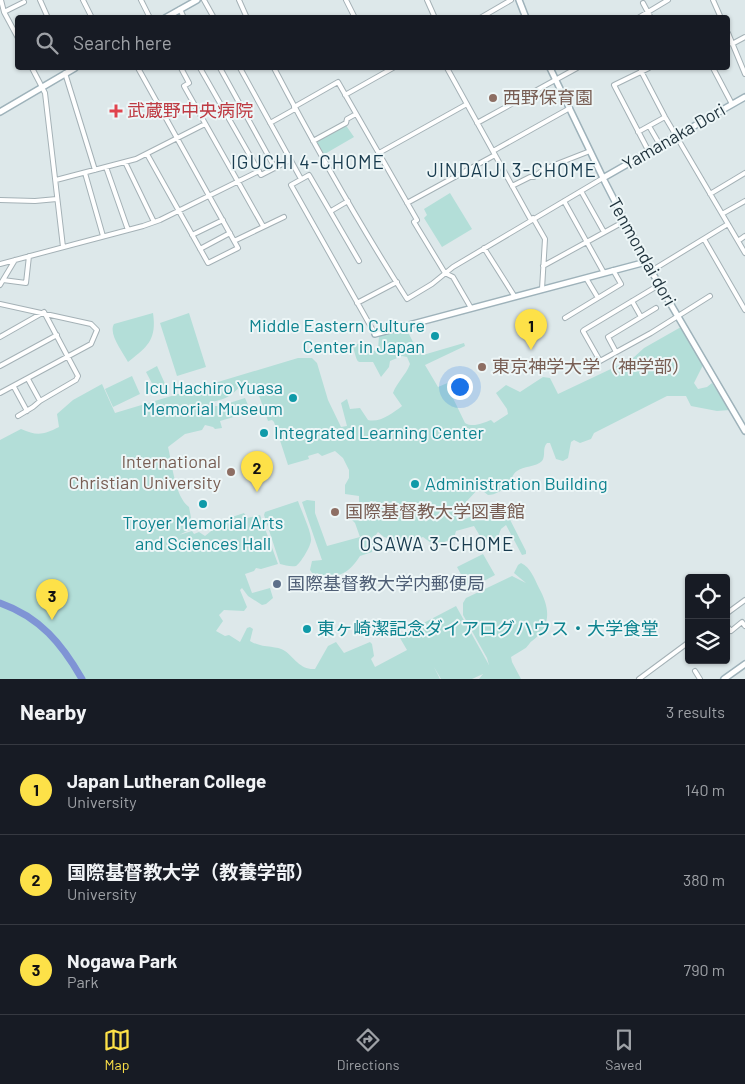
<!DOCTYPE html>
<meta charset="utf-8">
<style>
:root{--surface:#171b24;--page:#20242c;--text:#f1f3f6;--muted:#9ea1a6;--line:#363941;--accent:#fde148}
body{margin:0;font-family:Barlow,"Noto Sans JP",sans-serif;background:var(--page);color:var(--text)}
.controls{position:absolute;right:15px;bottom:15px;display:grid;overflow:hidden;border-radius:5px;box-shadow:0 1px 4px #0004}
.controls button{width:45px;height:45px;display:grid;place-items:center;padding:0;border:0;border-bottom:1px solid var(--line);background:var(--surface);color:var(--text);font:25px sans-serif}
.you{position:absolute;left:459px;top:386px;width:18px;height:18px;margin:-12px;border:4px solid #fff;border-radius:50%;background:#1a73e8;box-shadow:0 0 0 8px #1a73e833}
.badge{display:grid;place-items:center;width:32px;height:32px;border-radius:50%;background:var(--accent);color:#111;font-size:16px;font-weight:700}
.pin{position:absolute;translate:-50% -41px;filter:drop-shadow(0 1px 2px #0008)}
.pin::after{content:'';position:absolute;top:26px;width:18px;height:15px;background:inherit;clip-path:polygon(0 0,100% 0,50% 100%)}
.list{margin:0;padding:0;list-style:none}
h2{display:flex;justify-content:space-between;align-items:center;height:65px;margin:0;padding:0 20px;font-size:21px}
h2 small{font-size:16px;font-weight:400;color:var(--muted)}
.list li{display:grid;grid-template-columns:32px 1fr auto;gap:15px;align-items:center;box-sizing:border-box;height:90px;padding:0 20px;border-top:1px solid var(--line)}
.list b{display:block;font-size:19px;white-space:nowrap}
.list p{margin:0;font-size:16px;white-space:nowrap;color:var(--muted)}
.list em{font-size:16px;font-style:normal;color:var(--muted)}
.icon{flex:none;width:28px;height:28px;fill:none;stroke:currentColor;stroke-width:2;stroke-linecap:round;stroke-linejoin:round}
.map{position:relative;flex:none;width:745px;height:679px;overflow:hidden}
.search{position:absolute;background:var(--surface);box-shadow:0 1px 4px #0004;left:15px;right:15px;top:15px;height:55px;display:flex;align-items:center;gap:12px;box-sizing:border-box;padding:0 18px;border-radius:5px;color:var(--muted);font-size:19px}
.sheet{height:335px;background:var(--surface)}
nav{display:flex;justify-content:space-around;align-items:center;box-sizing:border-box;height:70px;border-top:1px solid var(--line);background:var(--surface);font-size:14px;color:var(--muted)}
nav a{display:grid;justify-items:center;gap:2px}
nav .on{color:var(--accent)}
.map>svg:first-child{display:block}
.green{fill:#b3ded8}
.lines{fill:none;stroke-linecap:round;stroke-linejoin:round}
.river{stroke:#7f94d5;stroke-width:7}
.street-casing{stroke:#a4b1b6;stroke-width:6}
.secondary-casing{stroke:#9eb2ba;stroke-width:8}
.street{stroke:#fff;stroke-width:4}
.secondary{stroke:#fff;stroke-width:5}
.education-dot{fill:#8d6e63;stroke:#edf6f7;stroke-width:2}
.health-dot{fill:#e0444e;stroke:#edf6f7;stroke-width:2}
.culture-dot{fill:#0f9aa8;stroke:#edf6f7;stroke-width:2}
.service-dot{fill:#5c6f8a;stroke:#edf6f7;stroke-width:2}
.labels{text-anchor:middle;stroke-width:4;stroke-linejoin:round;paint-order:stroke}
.education-label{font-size:18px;fill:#785e54;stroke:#edf6f7;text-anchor:start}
.health-label{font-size:18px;fill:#be3a42;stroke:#edf6f7;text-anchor:start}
.street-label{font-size:18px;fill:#1e313b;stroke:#edf6f7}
.culture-label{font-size:18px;fill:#0d838f;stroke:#edf6f7;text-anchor:start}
.service-label{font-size:18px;fill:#4e5e75;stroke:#edf6f7;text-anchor:start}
.neighbourhood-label{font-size:19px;letter-spacing:1px;fill:#183b4e;stroke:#edf6f7}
</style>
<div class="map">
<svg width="745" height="679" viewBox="0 0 745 679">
<rect width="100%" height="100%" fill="#dde8ea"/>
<path class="green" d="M345 124 354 137 323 155 316 141Z
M450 193 472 229 442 247 424 218 427 215 424 209Z
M153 313C157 340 147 347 128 362 123 352 108 334 114 324Z
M189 313 206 367 177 376 160 323Z
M405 326 415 346 423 355 464 343 465 346 425 365 438 387 452 381 456 389 452 396 465 423C473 428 483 423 491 420L494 423 508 414 507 409 496 393 506 385 520 392 543 377 550 378 558 394 632 359 644 348 681 327 704 363 694 383 698 389 707 387 712 383 730 410 717 411 691 406 686 396H667L594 433 591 439 580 443 574 440 571 442 568 458 563 461 556 459 550 443H547C542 448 546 456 542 461 536 467 523 466 517 471 512 474 512 480 508 484 504 490 495 495 488 495L479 488 466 502 465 509 458 516 459 518 463 520 474 515 476 511 475 506 503 502 505 510 526 551V554L522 555 506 525 501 529 497 539 486 546 474 526 456 531 454 538 437 545 431 543 423 537 405 543 384 537 378 532 375 536 372 552 360 556C348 575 337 578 315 577L310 570 312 561 322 560 302 502 307 500 315 501V513L327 546 360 537 355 523 351 519 359 508V496L345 494V485L349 478V470L343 458 335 451 322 456 318 453 308 456 309 459 288 465 274 422 272 420 268 421 256 387C240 381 240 389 229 396 225 399 218 400 213 402L215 406H220L245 398 251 412 220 421 222 428 215 429 213 427 205 425 202 430 185 434 168 447C172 463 175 497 189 507L193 528 179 535 192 531 194 534 199 532 205 536 226 519 244 513 247 518 260 515 278 564 261 569 256 568 254 571 245 574 252 593 270 588 273 598 266 604 262 605 248 596 242 588 240 590 247 607 244 611 224 610 219 615 223 621 216 631 225 636 229 635 240 642 247 628 250 627 253 629 250 641C263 649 276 645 285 651 295 658 300 670 315 669L328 646 336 642 344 653 370 642 372 644 374 656 371 659 375 667 407 650 400 638 415 631 414 628 456 606 489 665 487 658 463 615V603L466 598 512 576 526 583 514 573 518 565 521 563C531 568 534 578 539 588 550 608 552 626 532 641 529 643 528 647 524 649 520 652 515 654 511 657L512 662 521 679H479L483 674 472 679H441L434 667 440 679H0V440L21 429C37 436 43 435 59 427L57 414 73 400 102 384 115 413 298 358H312L317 363 328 400 341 427 347 426 341 403 347 399 350 409 360 408 368 420C380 423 393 413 402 406L393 393C397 382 406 375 410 364L407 357 402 356 390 361 389 367 381 377 373 362C355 361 359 367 353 347L357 344H366L373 351 378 350 379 335Z
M157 366 166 386 156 391 146 372Z
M132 376 140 394 113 407 105 389Z
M298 501C301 510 311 531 311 539 312 545 300 564 296 566 290 567 285 565 280 564L264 515 265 512Z
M483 554 495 575 469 589 457 567Z"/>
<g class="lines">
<path class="river" d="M0 603C40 617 62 644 82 679"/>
<defs>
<path id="street" d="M1 0 4 12 18 38
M40 0 48 18
M83 0 92 18
M141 0 150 18
M204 0 214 18
M239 0 247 18
M346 0 355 18
M427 0 435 18
M713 0 721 18
M643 3 651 18
M180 9 184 18
M4 12 24 2
M480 18 511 0
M638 18 668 0
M728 33 745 74
M732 44 745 37
M32 68 45 93 63 247
M138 68 238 248 208 263 147 154
M181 68 189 83 184 86 263 226
M200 68 261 175 290 160
M220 68 275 168
M240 68 301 179
M274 68C315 146 359 224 407 299L432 284 453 267 603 178
M447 68 531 220
M649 68 614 85 649 152
M713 68 732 104
M641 71 665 117 745 253
M65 73 95 170
M345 95 393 68
M294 107 338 82 417 220 414 222 445 273 453 277 471 308
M270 123 295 109
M477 123 577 68
M649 126 660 145
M638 132 665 117
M313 141 346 123 347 119 356 114
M493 151 570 108
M379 153 467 104
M125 162 154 222
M106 167 128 230
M85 173 103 236
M56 180 136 159 205 124
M512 186 530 177H534L544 169 590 151
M581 191 604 232
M710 194 745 173
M0 200 35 201 57 199
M564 201 604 273
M407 203 495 155
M331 211 348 201
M722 214 745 201
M533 218 545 239 542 289
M192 235 223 220
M704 239 745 310
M234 241 284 217
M738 241 745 236
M484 248 515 297
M200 249 230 233
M359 261 309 175 291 185 375 334
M0 264 143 226 160 220 259 171
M543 266 625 221
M651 271 728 224
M586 278 598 298
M3 280 26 283 29 256
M0 285 15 260
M659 285 584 330 583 331 600 361 651 333 710 296
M632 301 641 317
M357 303 397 282
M0 304 91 324 97 330 91 344 0 393
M565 318 621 284 613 270
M0 337 44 312 78 376 76 380 40 401 28 379
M616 352 608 337 656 308
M0 366 57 335
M14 387 27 411
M18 416 33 407 40 401
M726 614 745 600
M726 625 731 631 742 622 745 626
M695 671 700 679
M639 679 689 642"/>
<path id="secondary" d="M519 0 526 18
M165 18 197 0
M550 68 605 182 646 262 745 431
M0 112 75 68
M603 178 745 97
M375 334 646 262
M724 679 745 664"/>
</defs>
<use href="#street" class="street-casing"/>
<use href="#secondary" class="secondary-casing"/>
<use href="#street" class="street"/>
<use href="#secondary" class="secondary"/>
</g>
<g class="education-dot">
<circle cx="493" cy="98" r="5"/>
<circle cx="482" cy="367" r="5"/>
<circle cx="231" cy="472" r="5"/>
<circle cx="335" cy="512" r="5"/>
</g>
<path class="health-dot" d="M113.5 103.5h5v5h5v5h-5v5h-5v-5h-5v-5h5z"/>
<g class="culture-dot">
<circle cx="435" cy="336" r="5"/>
<circle cx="293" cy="398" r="5"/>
<circle cx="264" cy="433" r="5"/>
<circle cx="415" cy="484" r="5"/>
<circle cx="203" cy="504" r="5"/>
<circle cx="307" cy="629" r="5"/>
</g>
<circle class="service-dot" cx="277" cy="584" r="5"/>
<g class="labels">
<g class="education-label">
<text x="503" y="104">西野保育園</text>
<text x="492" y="373">東京神学大学（神学部）</text>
<text x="221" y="468" text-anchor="end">International<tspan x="221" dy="21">Christian University</tspan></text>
<text x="345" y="518">国際基督教大学図書館</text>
</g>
<g class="health-label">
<text x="127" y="117">武蔵野中央病院</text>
</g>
<g class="street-label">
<text transform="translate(674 137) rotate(-30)" y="6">Yamanaka Dori</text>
<text transform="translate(642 252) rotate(61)" y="6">Tenmondai dori</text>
</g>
<g class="culture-label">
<text x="425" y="332" text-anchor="end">Middle Eastern Culture<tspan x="425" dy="21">Center in Japan</tspan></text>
<text x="283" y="394" text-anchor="end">Icu Hachiro Yuasa<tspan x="283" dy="21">Memorial Museum</tspan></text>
<text x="274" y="439">Integrated Learning Center</text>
<text x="425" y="490">Administration Building</text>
<text x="203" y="529" text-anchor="middle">Troyer Memorial Arts<tspan x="203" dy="21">and Sciences Hall</tspan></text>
<text x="317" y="635">東ヶ崎潔記念ダイアログハウス・大学食堂</text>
</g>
<g class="service-label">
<text x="287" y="590">国際基督教大学内郵便局</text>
</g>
<g class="neighbourhood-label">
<text x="308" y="169">IGUCHI 4-CHOME</text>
<text x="512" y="177">JINDAIJI 3-CHOME</text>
<text x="437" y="551">OSAWA 3-CHOME</text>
</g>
</g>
</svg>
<div class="controls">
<button><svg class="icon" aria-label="locate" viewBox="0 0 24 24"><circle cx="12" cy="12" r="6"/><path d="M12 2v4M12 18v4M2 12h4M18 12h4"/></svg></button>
<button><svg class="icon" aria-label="layers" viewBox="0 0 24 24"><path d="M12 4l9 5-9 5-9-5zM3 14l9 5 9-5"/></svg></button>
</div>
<div class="you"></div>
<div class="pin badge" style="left:531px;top:350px">1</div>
<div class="pin badge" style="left:257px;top:492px">2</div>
<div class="pin badge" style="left:52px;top:620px">3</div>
<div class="search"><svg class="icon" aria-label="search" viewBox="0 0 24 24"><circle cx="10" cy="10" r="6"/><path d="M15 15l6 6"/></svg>Search here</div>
</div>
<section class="sheet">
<h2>Nearby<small>3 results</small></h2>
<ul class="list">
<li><span class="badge">1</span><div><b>Japan Lutheran College</b><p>University</p></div><em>140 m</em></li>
<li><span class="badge">2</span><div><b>国際基督教大学（教養学部）</b><p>University</p></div><em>380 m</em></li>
<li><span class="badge">3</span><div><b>Nogawa Park</b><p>Park</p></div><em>790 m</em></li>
</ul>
</section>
<nav>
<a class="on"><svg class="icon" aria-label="map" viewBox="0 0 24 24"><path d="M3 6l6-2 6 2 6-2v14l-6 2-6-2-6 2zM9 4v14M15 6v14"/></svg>Map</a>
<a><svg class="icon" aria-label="directions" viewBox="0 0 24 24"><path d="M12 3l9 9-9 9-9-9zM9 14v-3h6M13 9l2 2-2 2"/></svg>Directions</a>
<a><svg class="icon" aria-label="saved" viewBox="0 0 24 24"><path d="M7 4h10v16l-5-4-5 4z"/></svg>Saved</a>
</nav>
